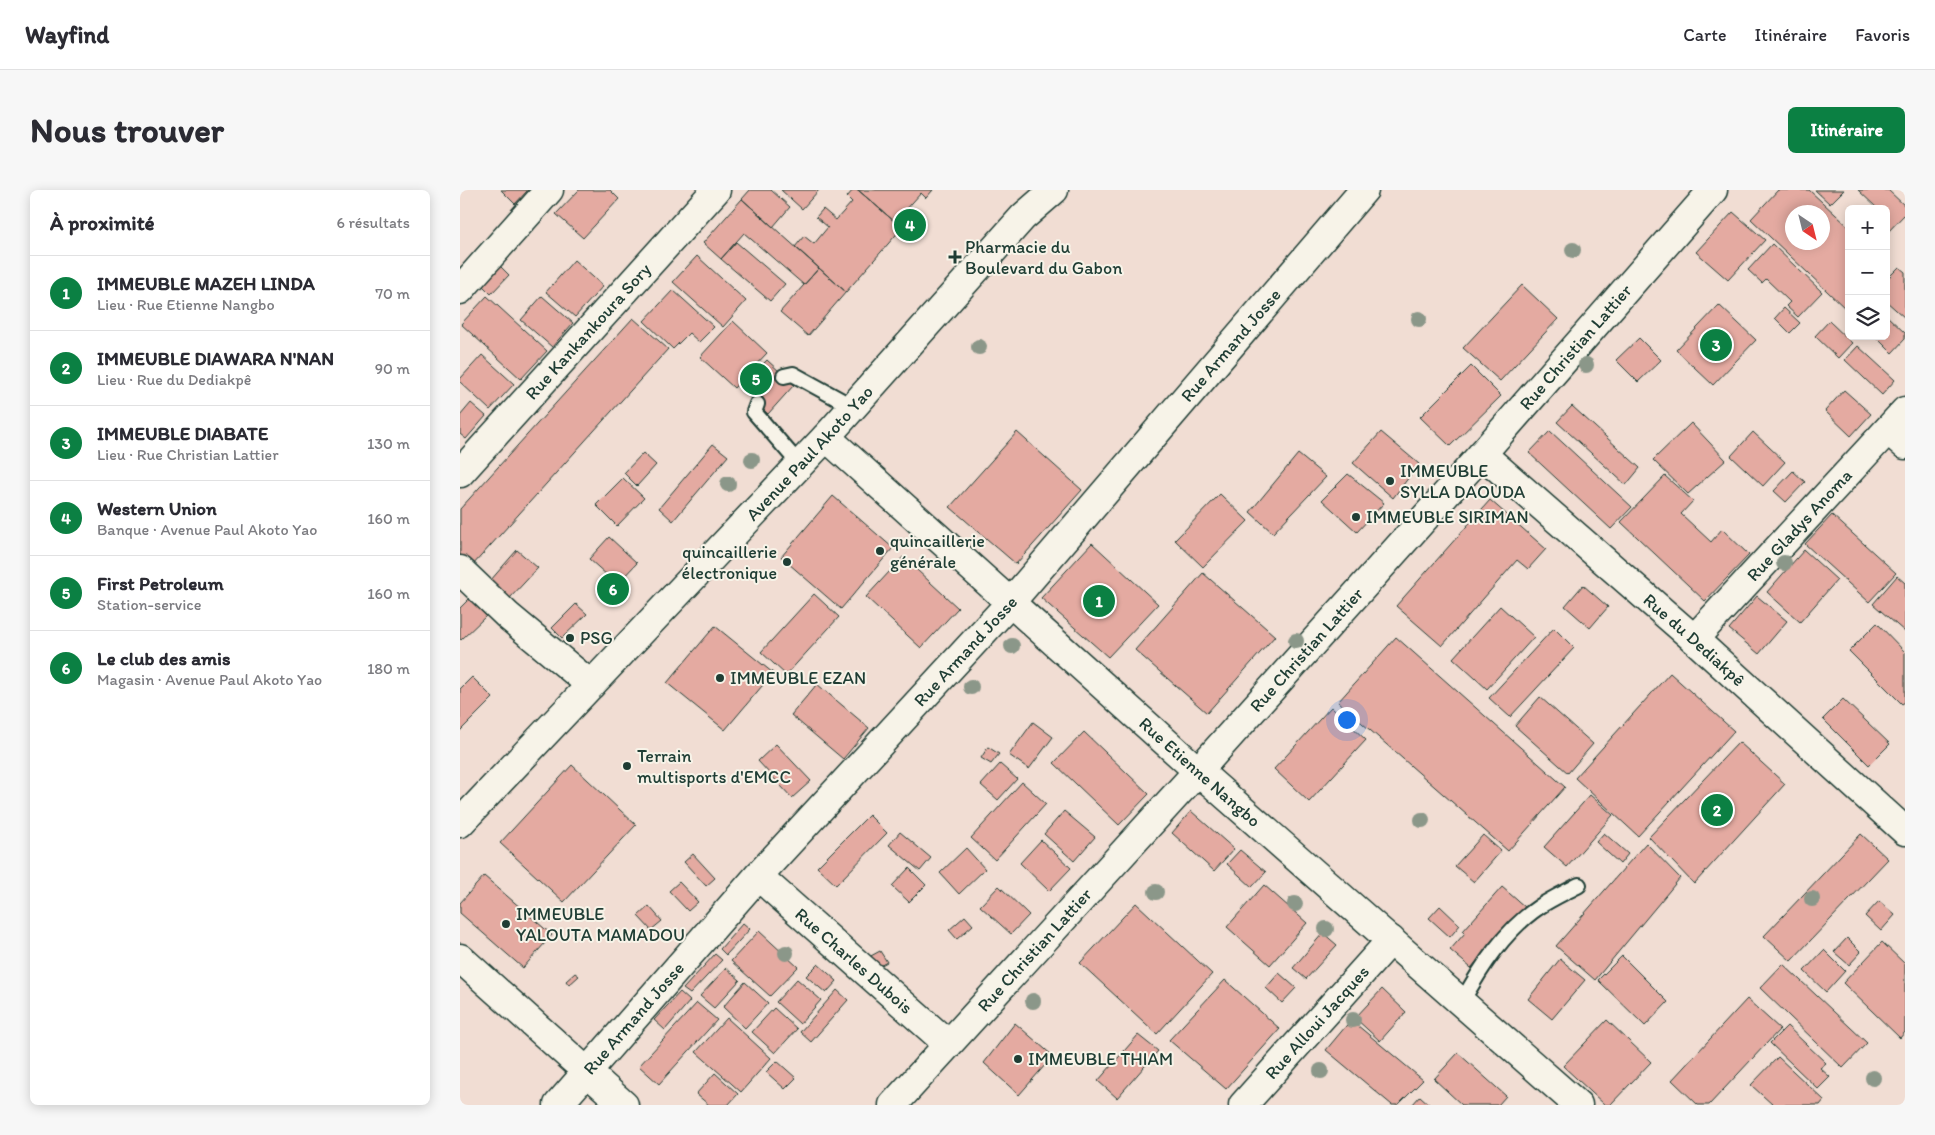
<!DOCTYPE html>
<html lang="fr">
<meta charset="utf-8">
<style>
:root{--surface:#fff;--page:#f7f7f7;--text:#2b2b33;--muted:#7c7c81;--line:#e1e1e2;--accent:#0b8043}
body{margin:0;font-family:Itim,sans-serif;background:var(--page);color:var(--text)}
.controls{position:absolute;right:15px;top:15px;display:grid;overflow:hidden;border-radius:8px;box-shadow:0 2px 12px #0003}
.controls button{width:45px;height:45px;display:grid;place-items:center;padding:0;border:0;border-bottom:1px solid var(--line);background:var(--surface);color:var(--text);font:25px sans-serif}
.compass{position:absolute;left:1325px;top:15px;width:45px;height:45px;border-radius:50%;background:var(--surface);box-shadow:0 2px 12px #0003;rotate:145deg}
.you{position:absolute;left:886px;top:529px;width:18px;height:18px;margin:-12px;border:4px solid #fff;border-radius:50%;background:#1a73e8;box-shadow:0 0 0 8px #1a73e833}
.badge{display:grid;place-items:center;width:32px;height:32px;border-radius:50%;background:var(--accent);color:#fff;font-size:16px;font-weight:700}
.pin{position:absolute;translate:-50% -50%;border:2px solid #fff;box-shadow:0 1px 5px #0006}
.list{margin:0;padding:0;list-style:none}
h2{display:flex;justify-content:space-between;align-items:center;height:65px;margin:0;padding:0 20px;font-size:21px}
h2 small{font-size:16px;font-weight:400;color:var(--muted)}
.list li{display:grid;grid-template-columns:32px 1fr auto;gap:15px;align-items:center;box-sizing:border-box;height:75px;padding:0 20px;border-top:1px solid var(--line)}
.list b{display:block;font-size:19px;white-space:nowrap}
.list p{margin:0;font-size:16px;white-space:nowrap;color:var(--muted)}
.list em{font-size:16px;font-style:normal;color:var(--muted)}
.icon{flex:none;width:28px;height:28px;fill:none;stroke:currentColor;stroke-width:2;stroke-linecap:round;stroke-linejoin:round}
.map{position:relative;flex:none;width:1445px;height:915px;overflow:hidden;border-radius:8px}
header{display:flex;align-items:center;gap:30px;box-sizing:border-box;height:70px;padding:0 25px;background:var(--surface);border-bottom:1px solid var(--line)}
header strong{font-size:24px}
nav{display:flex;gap:28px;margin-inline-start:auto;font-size:18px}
.intro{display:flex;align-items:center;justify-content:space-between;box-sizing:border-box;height:120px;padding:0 30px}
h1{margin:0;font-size:35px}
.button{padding:12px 22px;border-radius:8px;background:var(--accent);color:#fff;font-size:18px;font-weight:700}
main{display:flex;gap:30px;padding:0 30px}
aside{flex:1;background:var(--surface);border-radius:8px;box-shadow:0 2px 12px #0003}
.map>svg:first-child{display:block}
.building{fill:#e4aaa1;stroke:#1f3d34;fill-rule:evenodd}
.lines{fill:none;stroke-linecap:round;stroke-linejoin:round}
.lane-casing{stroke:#1f3d34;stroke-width:18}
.street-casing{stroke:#1f3d34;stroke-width:31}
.secondary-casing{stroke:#1f3d34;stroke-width:31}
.lane{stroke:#f7f3e8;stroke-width:14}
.street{stroke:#f7f3e8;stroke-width:28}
.secondary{stroke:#f7f3e8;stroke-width:28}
.tree{fill:#8b9789}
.poi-dot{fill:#1f3d34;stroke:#f7f3e8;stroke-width:2}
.labels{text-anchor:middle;stroke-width:4;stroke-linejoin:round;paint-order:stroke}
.poi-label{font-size:18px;fill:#1f3d34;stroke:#f7f3e8;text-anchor:start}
.street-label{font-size:18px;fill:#1f3d34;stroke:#f7f3e8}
</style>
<header>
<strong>Wayfind</strong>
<nav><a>Carte</a><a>Itinéraire</a><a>Favoris</a></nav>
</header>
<div class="intro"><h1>Nous trouver</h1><a class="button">Itinéraire</a></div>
<main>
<aside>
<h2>À proximité<small>6 résultats</small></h2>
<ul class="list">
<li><span class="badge">1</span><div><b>IMMEUBLE MAZEH LINDA</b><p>Lieu · Rue Etienne Nangbo</p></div><em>70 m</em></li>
<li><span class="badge">2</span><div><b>IMMEUBLE DIAWARA N'NAN</b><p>Lieu · Rue du Dediakpê</p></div><em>90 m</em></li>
<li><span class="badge">3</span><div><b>IMMEUBLE DIABATE</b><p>Lieu · Rue Christian Lattier</p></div><em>130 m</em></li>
<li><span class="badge">4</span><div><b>Western Union</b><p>Banque · Avenue Paul Akoto Yao</p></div><em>160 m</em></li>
<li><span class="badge">5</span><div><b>First Petroleum</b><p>Station-service</p></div><em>160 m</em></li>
<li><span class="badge">6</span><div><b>Le club des amis</b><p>Magasin · Avenue Paul Akoto Yao</p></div><em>180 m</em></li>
</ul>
</aside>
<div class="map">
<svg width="1445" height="915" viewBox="0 0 1445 915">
<rect width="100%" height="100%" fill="#f1ddd3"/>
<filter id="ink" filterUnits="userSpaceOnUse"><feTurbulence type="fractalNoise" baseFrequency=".02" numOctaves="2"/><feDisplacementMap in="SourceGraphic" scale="10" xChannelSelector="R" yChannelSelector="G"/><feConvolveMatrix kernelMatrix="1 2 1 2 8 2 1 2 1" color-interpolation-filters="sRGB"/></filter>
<g filter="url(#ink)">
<path class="building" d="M41 0H68L55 14Z
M119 0H150L159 9 123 48 96 24Z
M290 0H311L330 17 313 37 282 9Z
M321 0H359L342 19Z
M393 0H398L442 38 386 102 335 57 344 46 354 54 368 37 356 27 363 19 376 30 392 12 387 7Z
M398 0H473L466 8 461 3 435 32Z
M1318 0H1349L1389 37V118L1387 120 1291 29ZM1332 22H1362V52H1332Z
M1355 0H1384L1370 14Z
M1398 0H1428L1445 16V24L1426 44V19H1418Z
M282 9 359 78 344 95 284 43 261 69 243 53Z
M1273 22 1305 50 1268 90 1236 62Z
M276 52 325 94 310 111 261 69Z
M1312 54 1362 102 1338 127 1326 116 1330 112 1306 89 1302 93 1288 80Z
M237 66 286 111 263 137 213 92Z
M114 70 143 96 115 127 86 102Z
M37 73 49 85 31 104 19 92Z
M1439 77 1445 82V128L1426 111V90Z
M359 78 386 102 348 146 320 122Z
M1062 95 1098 129 1040 191 1003 158Z
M213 100 254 137 239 152 229 143 213 159 184 131Z
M27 106 87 161 61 189 1 134Z
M82 106 113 133 92 157 61 130Z
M1259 115 1296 150 1253 195 1216 160Z
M1324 118 1340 133 1330 143 1315 128Z
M1426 125 1445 143V149L1432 163 1415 146H1426Z
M173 128 208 159 12 376 0 365V319Z
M273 131 307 163 274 198 240 167Z
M1369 131 1392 153 1378 168 1355 146Z
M1179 148 1201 170 1178 192 1156 170Z
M1398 156 1435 190 1422 205 1385 170Z
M22 165 54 194 30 220 0 192V189Z
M307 170 334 195 308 224 280 198Z
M1011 176 1041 206 990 256 960 227Z
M1384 200 1411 224 1391 246 1365 221Z
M11 213 26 226 6 249 0 244V226Z
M1112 216 1180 278 1166 295 1097 232Z
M1231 233 1266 270 1228 304 1193 270Z
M1090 241 1172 317 1151 339 1069 263Z
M557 242 622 300 556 374 490 317Z
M921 242 959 274 933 308 893 273Z
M1293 242 1325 272 1303 296 1271 266Z
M253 254 268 266 213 331 199 318Z
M183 263 196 275 177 296 164 283Z
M838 264 866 287 813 343 790 322Z
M1333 281 1345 292 1326 312 1314 301Z
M888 284 924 313 897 342 862 310Z
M1205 286 1233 311 1221 324 1251 352 1262 339 1289 365 1245 411 1161 332Z
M163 288 184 308 157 336 136 315Z
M760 304 788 331 743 377 715 350Z
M373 306 433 358 381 419 321 367Z
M1030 310 1086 359 1068 379 1057 370 982 456 936 416Z
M1372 325 1436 383 1409 412 1345 354Z
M149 347 177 373 157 394 129 369Z
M632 353 698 414 648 467 581 408Z
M57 360 78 378 50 408 30 391Z
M1344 360 1377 390 1340 432 1307 402Z
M443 367 498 418 461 458 406 407Z
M743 383 815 446 747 523 675 460Z
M1437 386 1445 393V442L1413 414Z
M1123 395 1148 417 1130 438 1105 416Z
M354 404 379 427 326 485 301 462Z
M1297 406 1327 431 1299 464 1269 439Z
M9 409 26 426 1 450 0 449V418Z
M116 414 127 424 102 448 92 438Z
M1040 416 1074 447 1027 499 993 468Z
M1417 433 1445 462V512L1442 514 1389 461Z
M255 436 313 483 265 540 207 493Z
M1094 438 1114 458 1050 527 1029 508Z
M936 447 1105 597 1048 661 878 512Z
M1210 483 1274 541 1178 646 1115 588Z
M12 487 33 508 0 541V499Z
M357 494 409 538 383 569 331 525Z
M1080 507 1133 554 1108 583 1055 536Z
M1383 509 1430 554 1409 575 1363 529Z
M871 517 906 550 849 612 814 579Z
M573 532 593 547 569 579 549 565Z
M624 542 689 604 659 635 594 573Z
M1279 552 1325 594 1234 694 1189 647Z
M316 554 351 591 332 608 298 571Z
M528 557 539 564 531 574 521 568Z
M540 574 557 589 538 610 521 595Z
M112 575 176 635 104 712 40 653Z
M562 592 586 614 535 670 511 648Z
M1130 605 1153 625 1107 677 1084 657Z
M604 621 635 647 614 671 584 644Z
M731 621 774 659 754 681 712 643Z
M409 625 427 643 376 695 357 677Z
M440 642 471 668 460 681 429 655Z
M1144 643 1168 664 1160 674 1136 652Z
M1401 644 1428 669 1331 771 1304 746Z
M1023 645 1041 661 1014 692 995 676Z
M581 650 611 678 589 701 560 673Z
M1186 653 1220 688 1135 790 1096 756Z
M506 658 525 679 499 704 480 683Z
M780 660 806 682 792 697 767 674Z
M233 664 255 688 246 696 224 672Z
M449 678 466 695 449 712 432 696Z
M24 686 92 745 63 778 0 723V713Z
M219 692 238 712 228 721 209 701Z
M804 695 847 733 810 775 767 737Z
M539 696 569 725 551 744 520 716Z
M1042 697 1065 717 1011 778 990 760 1005 743 1003 741Z
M1419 711 1435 725 1421 741 1405 726Z
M676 713 752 784 697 844 620 773Z
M189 716 202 731 191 740 178 726Z
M980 716 1000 735 990 747 969 728Z
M505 726 513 735 497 749 489 740Z
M283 733 290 739 266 765 260 759Z
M299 741 338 777 310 806 271 771Z
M863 743 877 755 846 789 833 778Z
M1387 748 1401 762 1389 775 1374 762Z
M1422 752 1445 774V842L1440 848 1383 793Z
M1364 760 1385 781 1366 802 1344 781Z
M420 761 427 772 416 778 409 767Z
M255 764 262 770 230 804 223 799Z
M1162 766 1208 812 1185 836 1138 790Z
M1100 769 1125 790 1092 829 1068 809Z
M358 774 377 791 366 803 346 786Z
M1323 774 1407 853 1383 878 1300 798Z
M266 778 280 790 254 818 240 806Z
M115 783 119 786 109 795 106 791Z
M819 783 836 798 822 813 806 798Z
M337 789 361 810 340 834 316 812Z
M765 790 820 839 766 899 709 850Z
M285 792 308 813 285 838 263 817Z
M922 799 946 822 920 851 895 828Z
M377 800 388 810 351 852 340 842Z
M220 802 230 811 205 840 194 830Z
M1287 809 1320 839 1249 915H1238L1212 890Z
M237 813 257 830 199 894 179 876Z
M314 818 337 839 315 863 292 842Z
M267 828 311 868 281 902 236 862Z
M891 830 963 890 938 915H932L866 860Z
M1147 830 1191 872 1150 915H1145L1103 876Z
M555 833 593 866 559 905 524 873Z
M1327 836 1366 873 1360 878 1370 887 1358 899 1310 853Z
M678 845 698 861 657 908 638 891Z
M998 863 1046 906 1038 915H1002L974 889Z
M1318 867 1364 910 1360 915H1313L1291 895Z
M317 871 336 888 325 899 306 882Z
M255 883 278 904 268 915H249L236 904Z
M960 906 970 915H952Z"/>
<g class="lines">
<defs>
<path id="lane" d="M324 186 333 184 393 217
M297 214 294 222 340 275
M1002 812C1021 777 1045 740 1079 717 1091 709 1106 702 1119 695"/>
<g id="street">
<path d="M0 100 89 0"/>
<path d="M1428 240 1445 255"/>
<path id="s1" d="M366 247 738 581 1118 915"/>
<path id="s2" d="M1022 264 1234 449 1445 641"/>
<path id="s3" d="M0 283 256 0"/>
<path d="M0 380 48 426 131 495"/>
<path id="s4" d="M1234 449 1445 221"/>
<path id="s5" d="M298 686 488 854"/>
<path d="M0 768 164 915"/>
<path id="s6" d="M98 915 298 686 550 413 904 0"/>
<path id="s7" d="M433 915 738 581 1022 264 1253 0"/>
<path id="s8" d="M783 915 931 750"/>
</g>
<g id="secondary">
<path id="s9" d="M0 633 366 247 563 27 594 0"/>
</g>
</defs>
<use href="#lane" class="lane-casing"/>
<use href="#street" class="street-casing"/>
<use href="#secondary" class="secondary-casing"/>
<use href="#lane" class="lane"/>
<use href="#street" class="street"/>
<use href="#secondary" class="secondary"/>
</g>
<g class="tree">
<circle cx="1113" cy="60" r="8"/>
<circle cx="959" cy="129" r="8"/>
<circle cx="519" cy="157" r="8"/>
<circle cx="1126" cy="175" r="8"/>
<circle cx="292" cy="270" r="8"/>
<circle cx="268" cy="294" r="8"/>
<circle cx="1324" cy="373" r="8"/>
<circle cx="836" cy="451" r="8"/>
<circle cx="552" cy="456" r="8"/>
<circle cx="511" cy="497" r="8"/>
<circle cx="962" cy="630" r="8"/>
<circle cx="696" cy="702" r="8"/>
<circle cx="1352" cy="709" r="8"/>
<circle cx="835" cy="714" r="8"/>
<circle cx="866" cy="739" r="8"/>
<circle cx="326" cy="763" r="8"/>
<circle cx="573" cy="811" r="8"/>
<circle cx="893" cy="830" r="8"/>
<circle cx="861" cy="881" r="8"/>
<circle cx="1413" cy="888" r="8"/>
</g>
</g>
<g class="poi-dot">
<path d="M492.5 59.5h5v5h5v5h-5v5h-5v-5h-5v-5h5z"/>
<circle cx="930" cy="291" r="5"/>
<circle cx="896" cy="327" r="5"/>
<circle cx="420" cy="361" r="5"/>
<circle cx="327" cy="372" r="5"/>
<circle cx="110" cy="448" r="5"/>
<circle cx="260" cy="488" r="5"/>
<circle cx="167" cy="576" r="5"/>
<circle cx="46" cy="734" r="5"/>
<circle cx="558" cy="869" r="5"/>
</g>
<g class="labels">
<g class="poi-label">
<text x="505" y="63">Pharmacie du<tspan x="505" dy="21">Boulevard du Gabon</tspan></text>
<text x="940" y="287">IMMEUBLE<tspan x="940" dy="21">SYLLA DAOUDA</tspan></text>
<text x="906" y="333">IMMEUBLE SIRIMAN</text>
<text x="430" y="357">quincaillerie<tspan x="430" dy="21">générale</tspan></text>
<text x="317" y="368" text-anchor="end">quincaillerie<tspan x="317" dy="21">électronique</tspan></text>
<text x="120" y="454">PSG</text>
<text x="270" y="494">IMMEUBLE EZAN</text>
<text x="177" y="572">Terrain<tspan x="177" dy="21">multisports d'EMCC</tspan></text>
<text x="56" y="730">IMMEUBLE<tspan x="56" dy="21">YALOUTA MAMADOU</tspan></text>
<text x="568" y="875">IMMEUBLE THIAM</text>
</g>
<g class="street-label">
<text dy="6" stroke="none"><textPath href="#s3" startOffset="191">Rue Kankankoura Sory</textPath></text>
<text dy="6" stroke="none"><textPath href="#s6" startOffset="1015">Rue Armand Josse</textPath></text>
<text dy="6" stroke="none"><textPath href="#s7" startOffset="1020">Rue Christian Lattier</textPath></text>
<text dy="6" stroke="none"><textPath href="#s9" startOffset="509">Avenue Paul Akoto Yao</textPath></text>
<text dy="6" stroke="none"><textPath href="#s4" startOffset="155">Rue Gladys Anoma</textPath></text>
<text dy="6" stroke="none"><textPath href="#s2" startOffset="282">Rue du Dediakpê</textPath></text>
<text dy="6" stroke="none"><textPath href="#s7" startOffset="615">Rue Christian Lattier</textPath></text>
<text dy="6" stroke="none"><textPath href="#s6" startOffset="610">Rue Armand Josse</textPath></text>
<text dy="6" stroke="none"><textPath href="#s1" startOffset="502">Rue Etienne Nangbo</textPath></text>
<text dy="6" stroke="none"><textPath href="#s7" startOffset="210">Rue Christian Lattier</textPath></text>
<text dy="6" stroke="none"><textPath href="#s5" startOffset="128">Rue Charles Dubois</textPath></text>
<text dy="6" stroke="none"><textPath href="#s6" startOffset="115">Rue Armand Josse</textPath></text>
<text dy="6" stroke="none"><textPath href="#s8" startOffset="111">Rue Alloui Jacques</textPath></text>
</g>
</g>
</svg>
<div class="controls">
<button>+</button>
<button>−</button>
<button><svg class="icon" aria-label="layers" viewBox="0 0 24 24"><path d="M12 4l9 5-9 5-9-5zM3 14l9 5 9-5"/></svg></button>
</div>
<svg class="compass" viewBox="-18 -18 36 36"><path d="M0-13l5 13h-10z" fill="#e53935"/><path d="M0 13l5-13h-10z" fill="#7c7c81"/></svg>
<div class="you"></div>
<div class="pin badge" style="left:639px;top:411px">1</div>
<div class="pin badge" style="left:1257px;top:620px">2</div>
<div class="pin badge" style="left:1256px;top:155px">3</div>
<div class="pin badge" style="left:450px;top:35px">4</div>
<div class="pin badge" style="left:296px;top:189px">5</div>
<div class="pin badge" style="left:153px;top:399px">6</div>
</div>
</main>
